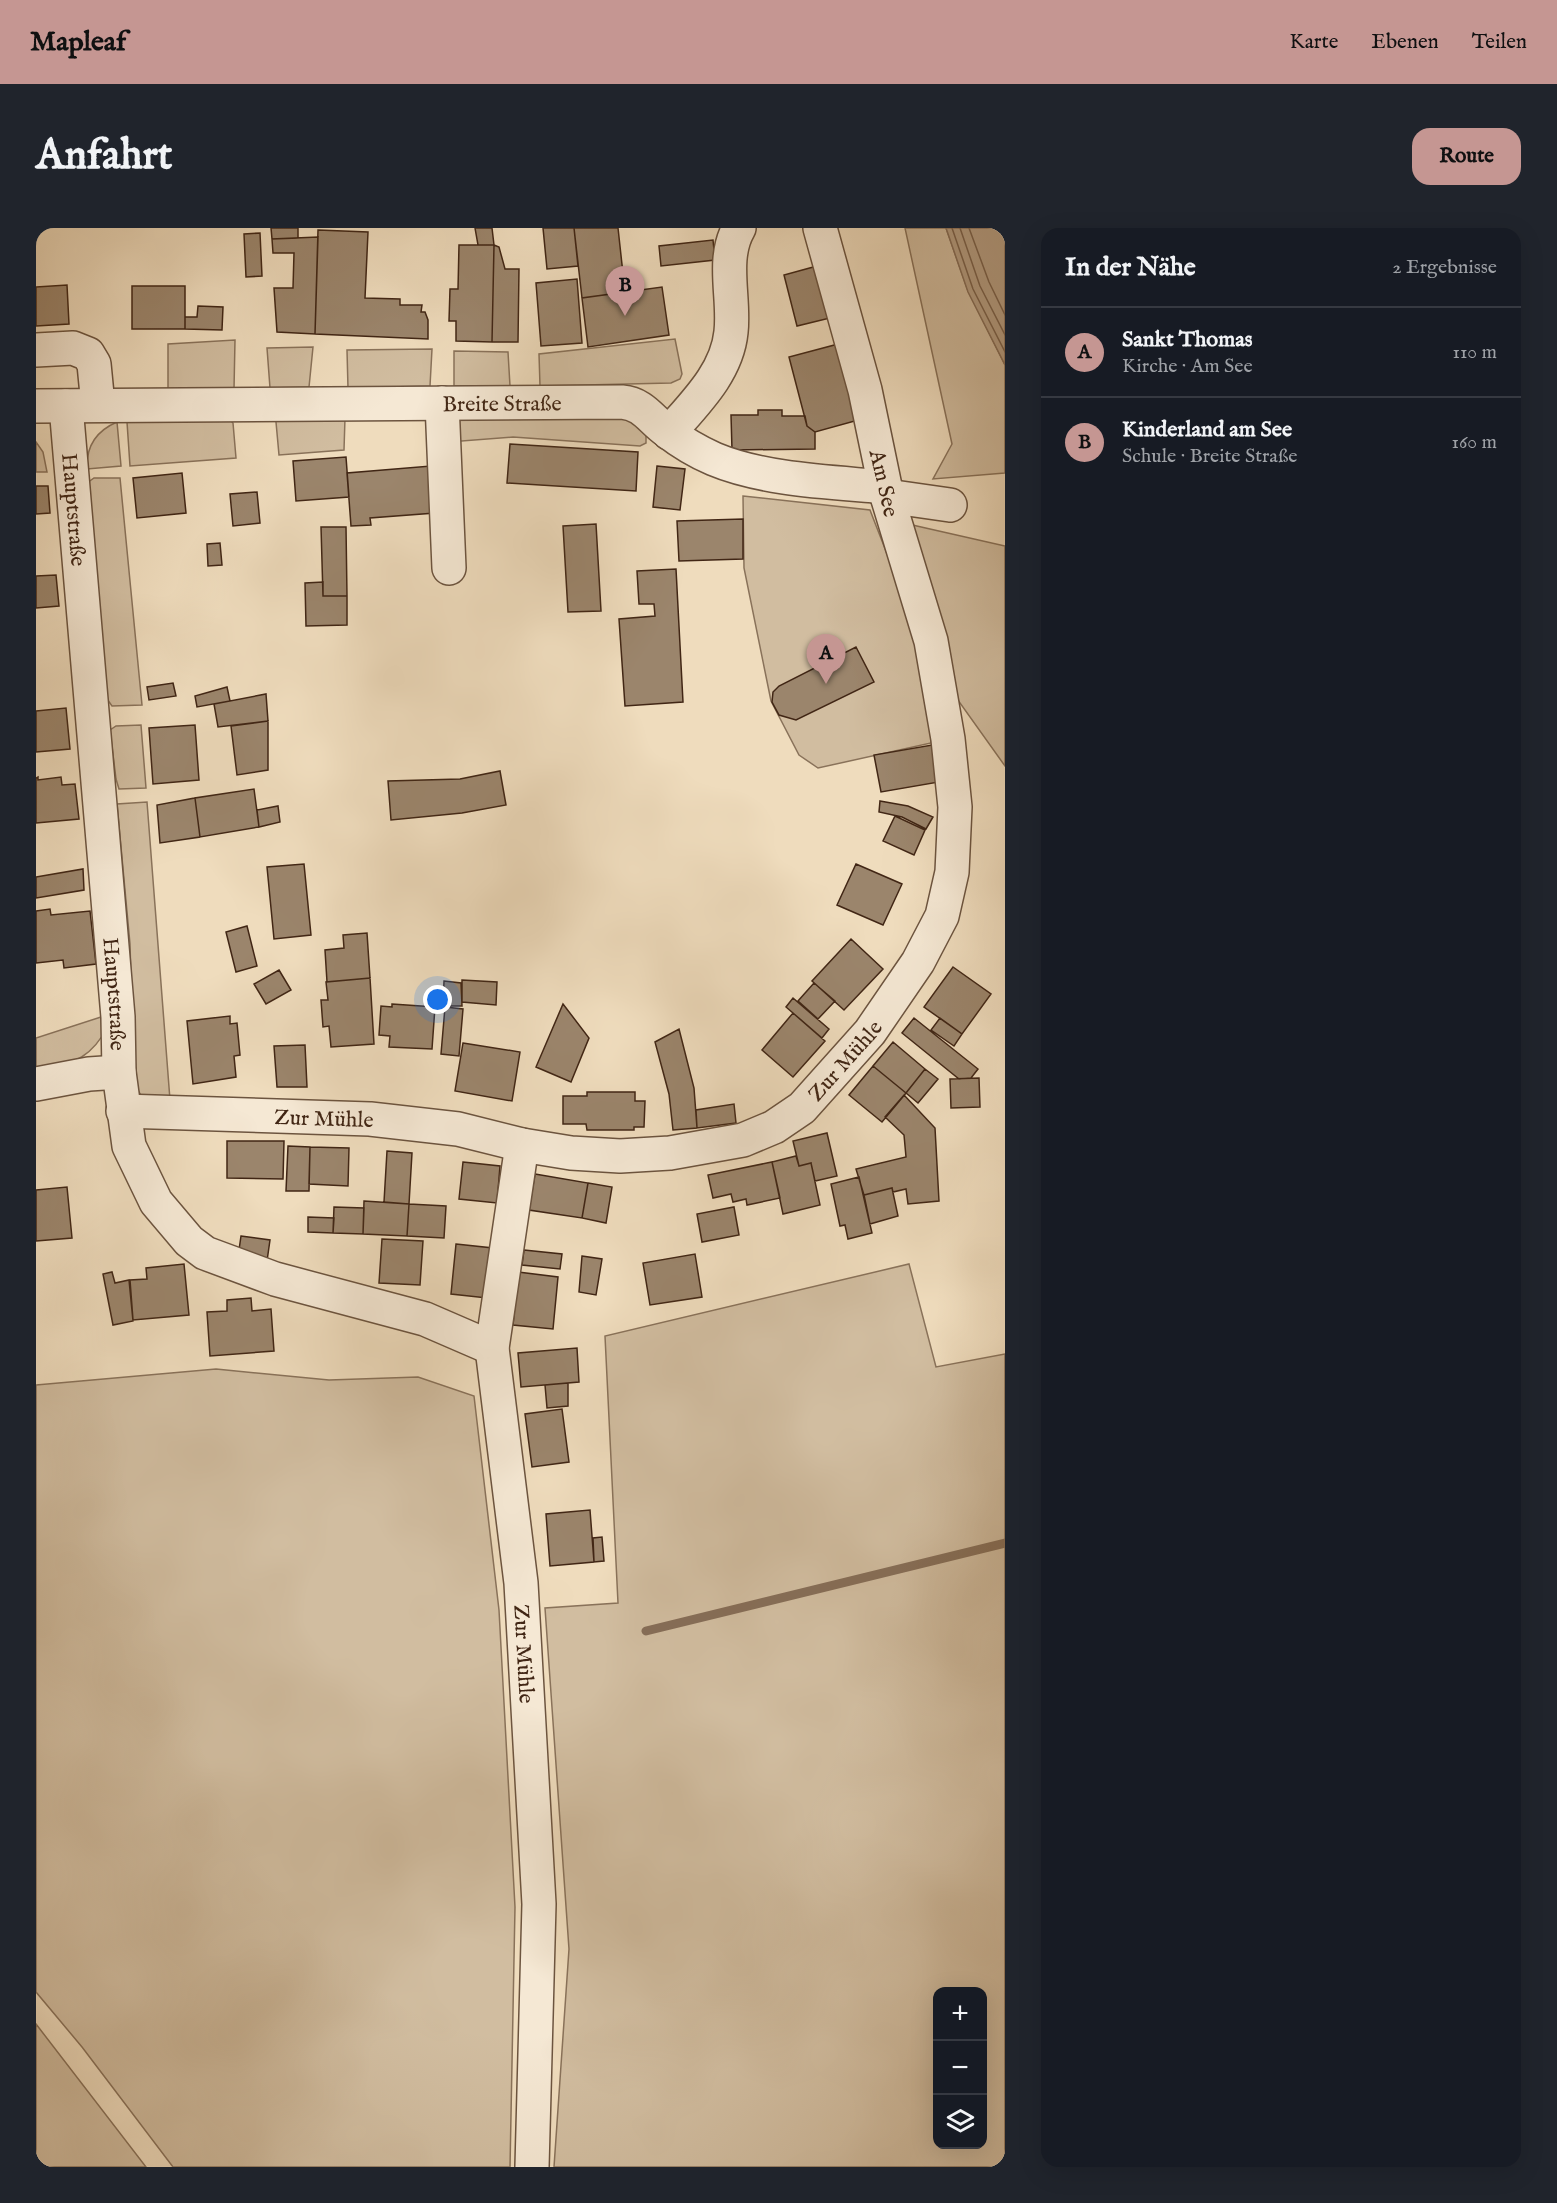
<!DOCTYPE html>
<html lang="de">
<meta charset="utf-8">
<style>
:root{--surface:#171b24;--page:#20242c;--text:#f1f3f6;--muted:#9ea1a6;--line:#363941;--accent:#c59692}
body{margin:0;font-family:"IM FELL English",serif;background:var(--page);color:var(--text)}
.controls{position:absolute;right:18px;bottom:18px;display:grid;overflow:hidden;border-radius:12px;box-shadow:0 6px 24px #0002}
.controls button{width:54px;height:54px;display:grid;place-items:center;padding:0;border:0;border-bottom:2px solid var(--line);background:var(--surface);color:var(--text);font:30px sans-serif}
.you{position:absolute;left:402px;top:772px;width:21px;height:21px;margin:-15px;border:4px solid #fff;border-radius:50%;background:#1a73e8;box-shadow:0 0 0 9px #1a73e833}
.badge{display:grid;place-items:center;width:39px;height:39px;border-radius:50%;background:var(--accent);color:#111;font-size:20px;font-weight:700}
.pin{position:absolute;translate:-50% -50px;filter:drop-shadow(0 2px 3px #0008)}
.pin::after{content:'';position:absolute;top:32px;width:21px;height:18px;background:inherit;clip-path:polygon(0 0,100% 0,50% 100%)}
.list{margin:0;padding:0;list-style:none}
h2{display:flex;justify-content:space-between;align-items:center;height:78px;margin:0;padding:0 24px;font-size:26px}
h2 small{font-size:20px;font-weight:400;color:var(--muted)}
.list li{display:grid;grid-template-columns:39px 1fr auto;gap:18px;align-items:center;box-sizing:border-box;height:90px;padding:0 24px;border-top:2px solid var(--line)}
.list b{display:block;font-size:22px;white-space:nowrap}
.list p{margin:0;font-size:20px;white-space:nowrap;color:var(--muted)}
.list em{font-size:20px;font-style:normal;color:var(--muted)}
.icon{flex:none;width:33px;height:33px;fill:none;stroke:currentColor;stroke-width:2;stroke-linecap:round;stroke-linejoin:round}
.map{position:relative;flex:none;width:969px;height:1939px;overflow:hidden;border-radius:18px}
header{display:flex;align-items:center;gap:36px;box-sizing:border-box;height:84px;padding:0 30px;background:var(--accent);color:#111}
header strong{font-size:28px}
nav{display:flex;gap:33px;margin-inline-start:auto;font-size:21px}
.intro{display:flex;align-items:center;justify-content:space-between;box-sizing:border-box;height:144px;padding:0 36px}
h1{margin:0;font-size:42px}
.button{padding:15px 27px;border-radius:18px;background:var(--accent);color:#111;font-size:21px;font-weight:700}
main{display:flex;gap:36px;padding:0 36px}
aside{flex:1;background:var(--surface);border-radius:18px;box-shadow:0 6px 24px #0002}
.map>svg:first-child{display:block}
.green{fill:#d1bda0;stroke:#89725a;stroke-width:1.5;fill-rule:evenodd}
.water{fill:#b49e84;stroke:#866e58;stroke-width:1.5}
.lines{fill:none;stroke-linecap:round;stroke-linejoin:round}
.shore{stroke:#7a624c;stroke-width:1.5}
.stream{stroke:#866e58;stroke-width:9}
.building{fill:#9b856c;stroke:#412615;stroke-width:1.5}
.minor-casing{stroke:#6c543f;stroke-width:36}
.minor{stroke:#f5e8d4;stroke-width:33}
.labels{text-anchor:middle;stroke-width:4.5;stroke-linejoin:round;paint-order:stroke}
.street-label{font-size:22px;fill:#412615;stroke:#f5e8d4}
</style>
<header>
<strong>Mapleaf</strong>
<nav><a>Karte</a><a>Ebenen</a><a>Teilen</a></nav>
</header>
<div class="intro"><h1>Anfahrt</h1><a class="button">Route</a></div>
<main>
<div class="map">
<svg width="969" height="1939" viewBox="0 0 969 1939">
<rect width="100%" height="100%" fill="#efdcbd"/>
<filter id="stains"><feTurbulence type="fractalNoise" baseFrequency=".00333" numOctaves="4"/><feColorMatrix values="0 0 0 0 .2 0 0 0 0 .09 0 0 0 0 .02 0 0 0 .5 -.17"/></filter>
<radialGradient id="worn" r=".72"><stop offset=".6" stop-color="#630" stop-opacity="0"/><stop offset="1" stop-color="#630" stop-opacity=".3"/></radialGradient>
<path class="green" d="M869 0H910L932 63 969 137V245L897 251 916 216Z
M639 111 646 146 644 151 635 155 504 158 503 126Z
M199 112 198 161 132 163V116Z
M277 119 273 159 234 160 231 120Z
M396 121 394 158 312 160 311 122Z
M418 123 472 124 474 158H418Z
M412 186 593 187 610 207V215L604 218 477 209 413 214Z
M309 190 308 222 243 227 240 194 242 192Z
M94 191H193L197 195 200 230 94 238 91 194Z
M81 194 85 238 51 241C50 219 60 203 81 194Z
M0 214 7 224 11 244H0Z
M58 250H84L106 477 76 478 71 471 51 255Z
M707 268 834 282C863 358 897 432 895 515L782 540 763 527 735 473 708 340Z
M872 296 969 318V538L919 468Z
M105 497 110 560 83 561 80 551 74 502 80 498Z
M111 574 134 872 106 869 98 855 94 716 81 576Z
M68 788 72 798C54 833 35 835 0 845V810Z
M873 1036 900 1139 969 1126V1939H518L533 1721 509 1380 582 1375 569 1108ZM902 1764H946V1916H902Z
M180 1141 293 1152 382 1149 438 1168 463 1382 479 1679 474 1939H137L46 1819 0 1764V1157Z
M0 1796 110 1939H0Z"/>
<path class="water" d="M910 0H969V137L932 64Z"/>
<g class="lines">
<path class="shore" d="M916 0 937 61 969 124
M924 0 944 58 969 107
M933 0 953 54 969 87"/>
<path class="stream" d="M610 1403 969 1315"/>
</g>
<path class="building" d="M235 0H262V10L236 11Z
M439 0H456L458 17H442Z
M507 0H538L542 38 511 41Z
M538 0H582L589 64 546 70Z
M282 2 332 4 329 70 364 71V77H386L385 84H389L392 92V111L279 106Z
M224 5 226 48 210 49 208 6Z
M282 9 279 106 241 104 238 60H257L258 25H237L236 11Z
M677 12 679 32 625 38 623 18Z
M423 17H458L456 114 420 113V93H413L414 61H422Z
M458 17 463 19 469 41H483L482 114H456Z
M781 38 794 90 761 98 748 47Z
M541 51 546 115 505 118 500 55Z
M31 57 33 96 0 98V59Z
M96 58H149V101H96Z
M626 59 633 107 552 119 546 70Z
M162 78 187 79 186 102 149 101V89H161Z
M806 115 826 191 779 204 771 198 753 129Z
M722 182H746V188H769L771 198 779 204V221L696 222 695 187H722Z
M474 216 602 224 600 263 471 255Z
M310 229 313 269 260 273 257 233Z
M395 238 399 285 334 290 335 297 315 298 311 245Z
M621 238 649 241 644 282 617 279Z
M146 245 150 285 101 290 97 250Z
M0 258H12L14 285 0 286Z
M221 264 224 295 197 298 194 266Z
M707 291V331L643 333 641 293Z
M560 296 565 383 532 384 527 298Z
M285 299H310L311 368H287Z
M184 315 186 337 172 338 171 316Z
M640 341 647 474 589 478 583 391 619 388 618 376H603L601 343Z
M20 347 23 378 0 380V348Z
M287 354V368H311V397L270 398 269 355Z
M820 419 838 454 760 492 743 487 736 474 737 464 743 458Z
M137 455 140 468 113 472 111 459Z
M191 459 194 473 161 479 159 468Z
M230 466 232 493 182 499 178 476Z
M30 480 34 521 0 524V483Z
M232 493V542L201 547 195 498Z
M159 497 163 552 117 556 113 500Z
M896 517 903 554 845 564 838 527Z
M464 543 470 577 426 585 355 592 352 553 424 551Z
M2 549V552L25 549 26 557 39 556 43 591 0 595V550Z
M218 561 223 599 164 609 159 570Z
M159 570 164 609 124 615 121 577Z
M844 573 872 578 897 589 890 601 866 589 843 584Z
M242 578 244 594 223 599 221 582Z
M859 588 889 602 878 627 847 613Z
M268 636 275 707 238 711 231 639Z
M820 636 866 656 847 697 801 677Z
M47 641 48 662 0 670V649Z
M14 681 15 687 54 683 60 736 28 740 27 732 0 735V683Z
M211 698 221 738 200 744 190 704Z
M331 705 334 750 291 754 289 722 308 720 307 707Z
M815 711 847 741 808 782 776 753Z
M917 739 955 766 926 806 888 779Z
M243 742 255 762 230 776 218 756Z
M334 750 338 816 295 819 293 798 287 799 285 772H292L290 754Z
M426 752 461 754 460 777 426 774Z
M408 753 425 755 426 778H407Z
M778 755 799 773 782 791 762 773Z
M757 770 793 801 786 810 750 779Z
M356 776 399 779 396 821 353 819 354 808 343 807 345 778 356 779Z
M527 776 553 810 535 854 500 839Z
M409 779 427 781 423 828 405 826Z
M757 785 789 813 757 849 726 822Z
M194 788V796L201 795 204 827 198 828 200 849 157 856 151 793Z
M878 790 942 841 935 850 923 851 866 805Z
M904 790 926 806 918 818 895 802Z
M643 801 658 860 661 900 637 902 633 866 619 814Z
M857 814 889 841 870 865 837 838Z
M427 815 484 824 476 873 419 863Z
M269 817 271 859H241L238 818Z
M837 838 870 865 846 894 813 867Z
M889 841 902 851 882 875 870 865Z
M943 850 944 879 915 880 914 851Z
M551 864H599V873H609L608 899H598V902H551L550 896H527V868H551Z
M868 867 899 900 903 973 872 976 870 961 857 964 856 960 828 967 820 941 870 929 868 907 849 889Z
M698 876 700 895 661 900 660 882Z
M791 905 801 948 779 953 775 935 763 938 757 913Z
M191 913H248L247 951 191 950Z
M252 918 274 919 273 963H250Z
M274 919 313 920 312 958 273 956Z
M351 923 376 925 373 976 348 974Z
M760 928 763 938 775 935 784 977 747 986 736 934Z
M427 934 464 938 461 975 423 971Z
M736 934 744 970 711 977 710 971 697 974 695 966 677 970 672 947Z
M499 946 552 955 546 990 493 982Z
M823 949 836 1005 812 1011 809 997 804 998 795 956Z
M552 955 576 959 570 995 546 990Z
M31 959 36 1010 0 1013V962Z
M856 960 862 988 834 996 828 967Z
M328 973 373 976 371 1008 327 1006Z
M373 976 410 978 408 1010 371 1008Z
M298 979 328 980 327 1006 297 1005Z
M698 979 703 1007 666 1014 661 986Z
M272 989 298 990 297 1005 272 1004Z
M205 1008 234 1012 231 1033 202 1029Z
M346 1011 387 1013 384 1057 343 1055Z
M420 1016 457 1020 451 1070 415 1066Z
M488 1022 526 1026 524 1041 486 1037Z
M659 1026 666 1069 614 1077 607 1035Z
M546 1028 566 1031 560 1067 543 1064Z
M148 1036 153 1087 97 1092 94 1052 111 1051 110 1040Z
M76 1044 79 1055 93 1052 97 1093 77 1097 67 1046Z
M482 1044 522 1049 517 1101 477 1097Z
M215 1070 216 1083 235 1081 238 1123 174 1128 171 1084 191 1083V1072Z
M541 1120 543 1154 485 1159 482 1125Z
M532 1155V1178L511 1180 509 1157Z
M526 1181 533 1234 496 1239 489 1186Z
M554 1282 558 1334 514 1338 510 1286Z
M566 1309 568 1333 558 1334 557 1310Z"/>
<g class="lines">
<defs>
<g id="minor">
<path d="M0 122 37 120 52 126 58 136 62 177"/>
<path d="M406 175 413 340"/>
<path id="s1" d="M0 178 586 174C608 176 615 192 631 203 645 214 662 224 678 231 728 252 796 254 849 259"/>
<path id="s2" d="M30 178 82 789 83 844 93 918 120 974 153 1013 169 1025 239 1051 389 1091 456 1120"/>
<path d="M633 205C658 176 691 145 695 104 699 70 685 31 703 0"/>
<path d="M851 268 914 277"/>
<path d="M0 856 53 846 83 844"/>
<path id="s3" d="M87 883 334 891 422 901 486 917 535 925 584 928 634 925 707 912 738 899 766 880 834 804 882 734 906 688 916 644 919 579 912 511 895 413 851 268 829 162 784 0"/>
<path id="s4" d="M486 917 456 1120 485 1355 503 1676 496 1939"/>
</g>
</defs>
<use href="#minor" class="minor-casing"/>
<use href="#minor" class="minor"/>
</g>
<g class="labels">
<g class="street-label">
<text dy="8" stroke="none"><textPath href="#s1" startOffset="466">Breite Straße</textPath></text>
<text transform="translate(849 255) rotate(77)" y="8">Am See</text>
<text dy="8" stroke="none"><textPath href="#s2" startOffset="104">Hauptstraße</textPath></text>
<text dy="8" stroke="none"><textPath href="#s2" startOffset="590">Hauptstraße</textPath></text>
<text dy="8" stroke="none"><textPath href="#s3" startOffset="756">Zur Mühle</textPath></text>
<text dy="8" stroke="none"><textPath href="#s3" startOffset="201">Zur Mühle</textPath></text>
<text dy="8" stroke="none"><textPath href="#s4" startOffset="513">Zur Mühle</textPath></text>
</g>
</g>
<rect width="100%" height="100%" filter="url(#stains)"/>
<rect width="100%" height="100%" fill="url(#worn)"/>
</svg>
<div class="controls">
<button>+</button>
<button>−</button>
<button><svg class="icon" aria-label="layers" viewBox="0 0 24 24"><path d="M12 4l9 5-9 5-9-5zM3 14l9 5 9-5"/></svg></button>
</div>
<div class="you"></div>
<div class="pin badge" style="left:790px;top:456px">A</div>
<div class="pin badge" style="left:589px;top:88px">B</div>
</div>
<aside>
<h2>In der Nähe<small>2 Ergebnisse</small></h2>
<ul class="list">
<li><span class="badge">A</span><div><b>Sankt Thomas</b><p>Kirche · Am See</p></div><em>110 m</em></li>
<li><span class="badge">B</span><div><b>Kinderland am See</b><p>Schule · Breite Straße</p></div><em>160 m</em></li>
</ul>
</aside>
</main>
